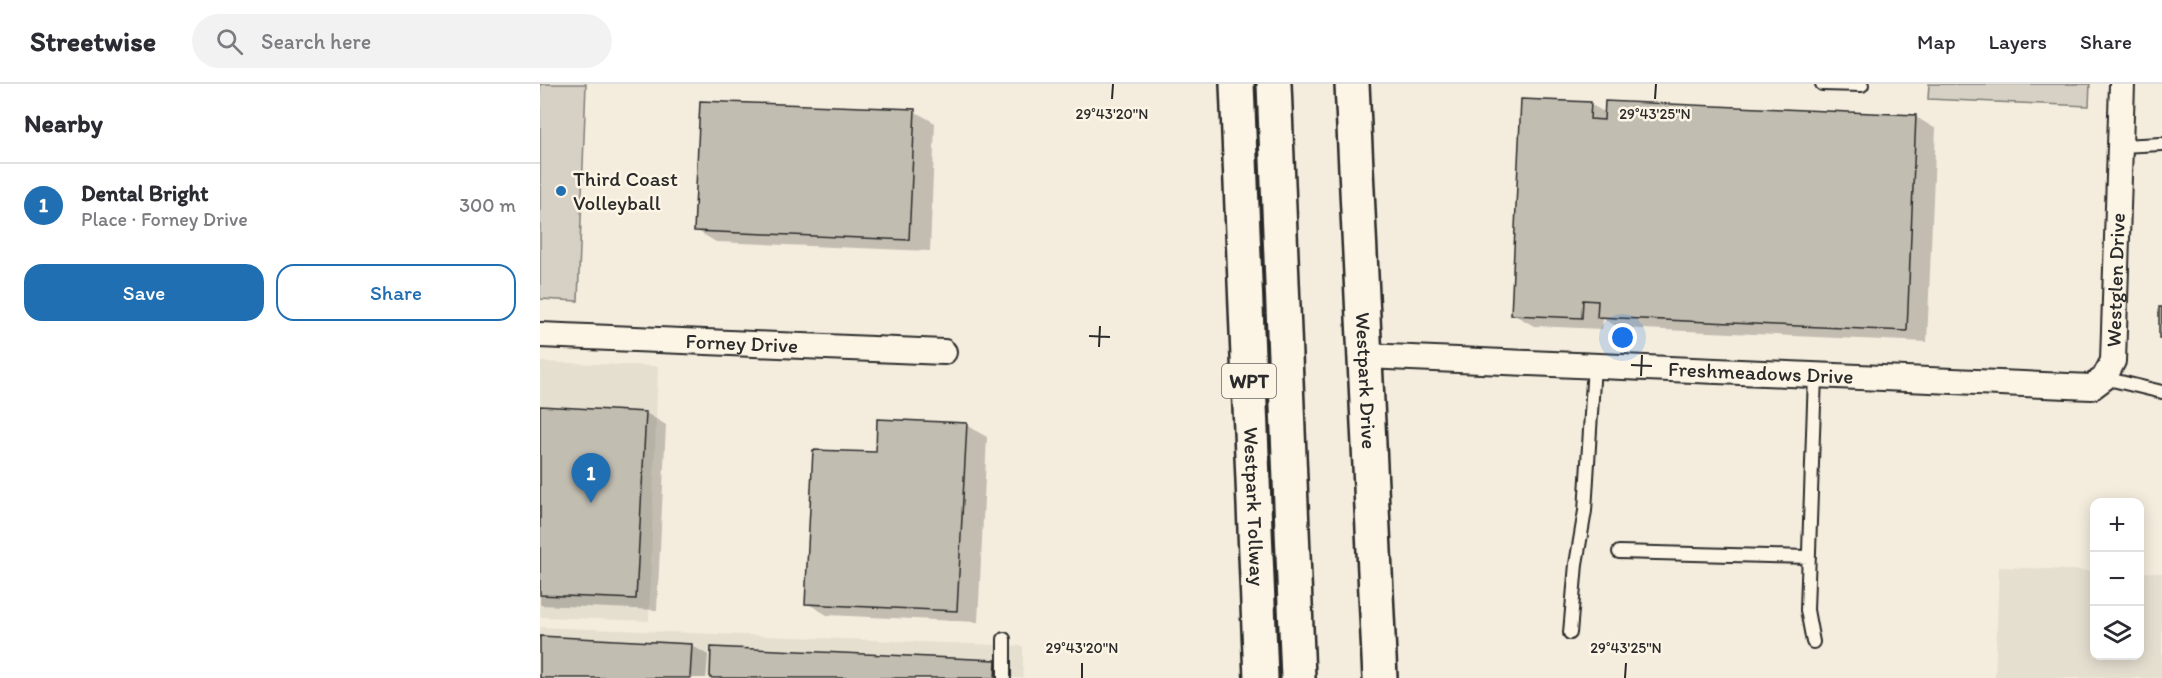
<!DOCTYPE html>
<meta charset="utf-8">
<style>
:root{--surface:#fff;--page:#f2f2f3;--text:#2b2b33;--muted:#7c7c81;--line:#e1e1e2;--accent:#1f6fb2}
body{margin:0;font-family:Itim,sans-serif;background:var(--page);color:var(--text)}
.controls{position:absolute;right:18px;bottom:18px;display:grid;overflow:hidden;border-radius:12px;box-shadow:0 3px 15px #0003}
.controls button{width:54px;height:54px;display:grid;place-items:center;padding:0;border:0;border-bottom:2px solid var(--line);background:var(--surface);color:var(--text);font:30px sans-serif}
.you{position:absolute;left:1083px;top:254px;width:21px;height:21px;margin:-15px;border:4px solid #fff;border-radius:50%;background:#1a73e8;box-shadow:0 0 0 9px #1a73e833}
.badge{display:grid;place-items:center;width:39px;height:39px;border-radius:50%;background:var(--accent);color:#fff;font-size:20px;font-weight:700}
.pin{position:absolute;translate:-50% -50px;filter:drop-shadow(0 2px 3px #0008)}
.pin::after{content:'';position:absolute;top:32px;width:21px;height:18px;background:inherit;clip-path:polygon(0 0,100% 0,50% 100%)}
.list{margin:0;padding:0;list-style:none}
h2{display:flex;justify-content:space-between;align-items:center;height:78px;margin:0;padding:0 24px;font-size:26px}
h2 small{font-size:20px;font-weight:400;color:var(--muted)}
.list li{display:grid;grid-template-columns:39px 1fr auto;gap:18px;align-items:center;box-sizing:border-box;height:84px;padding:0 24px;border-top:2px solid var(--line)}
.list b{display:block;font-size:22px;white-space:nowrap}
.list p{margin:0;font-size:20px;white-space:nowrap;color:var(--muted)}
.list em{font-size:20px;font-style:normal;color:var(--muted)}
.actions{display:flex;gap:12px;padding:18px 24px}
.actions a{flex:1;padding:14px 0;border:2px solid var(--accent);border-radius:18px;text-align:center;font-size:21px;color:var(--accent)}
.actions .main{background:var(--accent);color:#fff}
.icon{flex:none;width:33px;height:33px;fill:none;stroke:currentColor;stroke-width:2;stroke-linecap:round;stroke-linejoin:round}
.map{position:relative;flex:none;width:1622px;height:594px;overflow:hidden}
header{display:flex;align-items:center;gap:36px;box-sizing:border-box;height:84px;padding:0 30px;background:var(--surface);border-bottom:2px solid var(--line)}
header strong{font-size:28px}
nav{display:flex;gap:33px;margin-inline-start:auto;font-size:21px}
.search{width:420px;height:54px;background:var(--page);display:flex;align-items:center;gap:15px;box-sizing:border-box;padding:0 21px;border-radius:33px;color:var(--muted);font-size:22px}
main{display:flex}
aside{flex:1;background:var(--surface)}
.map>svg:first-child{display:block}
.built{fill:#e5dfd0}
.green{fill:#d6d1c4;stroke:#807e78;stroke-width:1.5}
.shadow{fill:#0003}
.building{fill:#c2bdb1;stroke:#2b2b2b;stroke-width:1.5}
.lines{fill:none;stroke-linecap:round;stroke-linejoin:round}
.service-casing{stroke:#2b2b2b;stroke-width:16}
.minor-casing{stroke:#2b2b2b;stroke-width:28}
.secondary-casing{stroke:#2b2b2b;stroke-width:38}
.motorway-casing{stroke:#2b2b2b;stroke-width:38}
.service{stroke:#fcf5e5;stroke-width:12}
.minor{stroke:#fcf5e5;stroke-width:24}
.secondary{stroke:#fcf5e5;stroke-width:33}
.motorway{stroke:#fcf5e5;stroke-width:33}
.ticks{fill:none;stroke:#2b2b2b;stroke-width:2}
.poi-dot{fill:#1f6fb2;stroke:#fcf5e5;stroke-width:2}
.labels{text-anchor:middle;stroke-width:5;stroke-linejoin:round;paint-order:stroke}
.shield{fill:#fcf5e5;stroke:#6a6863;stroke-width:1.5}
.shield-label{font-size:20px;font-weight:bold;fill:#2b2b2b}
.poi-label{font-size:21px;fill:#2b2b2b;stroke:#fcf5e5;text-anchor:start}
.street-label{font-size:21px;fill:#2b2b2b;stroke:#fcf5e5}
.ticks-label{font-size:15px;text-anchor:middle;fill:#2b2b2b;stroke:#fcf5e5;stroke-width:5;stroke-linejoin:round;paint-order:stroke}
</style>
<header>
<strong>Streetwise</strong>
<div class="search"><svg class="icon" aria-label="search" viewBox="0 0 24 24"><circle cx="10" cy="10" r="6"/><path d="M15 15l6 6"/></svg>Search here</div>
<nav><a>Map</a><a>Layers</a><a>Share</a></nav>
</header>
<main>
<aside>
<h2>Nearby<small></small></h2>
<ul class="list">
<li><span class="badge">1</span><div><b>Dental Bright</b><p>Place · Forney Drive</p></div><em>300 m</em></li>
</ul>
<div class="actions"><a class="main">Save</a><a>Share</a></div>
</aside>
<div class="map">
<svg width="1622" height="594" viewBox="0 0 1622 594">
<rect width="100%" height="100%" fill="#f4edde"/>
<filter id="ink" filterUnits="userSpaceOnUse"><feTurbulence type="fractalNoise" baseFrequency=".0167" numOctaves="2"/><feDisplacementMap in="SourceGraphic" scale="12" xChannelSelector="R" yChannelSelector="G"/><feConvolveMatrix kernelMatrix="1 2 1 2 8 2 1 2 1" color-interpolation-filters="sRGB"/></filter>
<g filter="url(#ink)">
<path class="built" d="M0 278 118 282 109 537 0 533Z
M1459 483 1554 487V572H1600V488L1622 489V594H1455Z
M0 543 483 562V594H0Z"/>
<path class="green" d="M0 0H46L38 217 0 215Z
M1389 0H1550L1549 22 1388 15Z"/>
<path class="shadow" d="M1050 20 1066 29 1376 33 1396 45 1387 258 1080 244 1063 235 1062 245 994 242 973 230Z
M374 27 395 39 390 167 176 158 156 146Z
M0 324 106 329 126 341 117 526 0 521Z
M426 341 447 353 438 538 287 531 267 519 337 370Z
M0 554 151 561 168 571 166 594H0Z
M455 578 472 587 471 594H171Z"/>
<path class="building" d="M981 15 1051 18 1050 35 1064 36 1065 17 1376 31 1367 247 1057 233 1058 217 1043 216 1042 234 971 231Z
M160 17 375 25 369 156 154 147Z
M1619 223H1622V254H1619Z
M0 322 106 328 96 515 0 511Z
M337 335 427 339 417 527 265 520 273 366 336 368Z
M0 552 152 560 150 594H0Z
M171 563 456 576 455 594H170Z"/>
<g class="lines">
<defs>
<path id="service" d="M1282 0 1322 1
M1580 62 1622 60
M1564 294 1622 308
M1079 468 1269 473
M1030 549 1036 480 1045 427 1054 281
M464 555V594
M1273 558 1267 526 1275 291"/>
<g id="minor">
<path id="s1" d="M0 251 404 268"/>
<path id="s2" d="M825 272 1552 303 1564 294 1573 277 1582 0"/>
</g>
<g id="secondary">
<path id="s3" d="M812 0 840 594"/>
</g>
<g id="motorway">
<path id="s4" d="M697 0 721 594"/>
<path d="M734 0 758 594"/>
</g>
</defs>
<use href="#service" class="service-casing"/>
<use href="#minor" class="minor-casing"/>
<use href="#secondary" class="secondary-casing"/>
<use href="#motorway" class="motorway-casing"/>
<use href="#service" class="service"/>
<use href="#minor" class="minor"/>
<use href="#secondary" class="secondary"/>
<use href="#motorway" class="motorway"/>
</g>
</g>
<path class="ticks" d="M572 15 573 0M1115 15 1116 0M549 252 570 253M559 263 560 242M1091 281 1112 282M1101 292 1102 271M542 594V579M1085 594 1086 579"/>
<circle class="poi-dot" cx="21" cy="107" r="6"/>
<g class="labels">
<rect class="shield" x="682" y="280" width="54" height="34" rx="4.5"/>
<g class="shield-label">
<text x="709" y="304">WPT</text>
</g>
<g class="poi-label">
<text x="33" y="102">Third Coast<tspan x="33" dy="24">Volleyball</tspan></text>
</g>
<g class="street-label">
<text dy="7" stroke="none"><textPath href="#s2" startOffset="843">Westglen Drive</textPath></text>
<text dy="7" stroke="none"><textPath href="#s1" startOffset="202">Forney Drive</textPath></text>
<text dy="7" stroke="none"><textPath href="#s2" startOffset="396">Freshmeadows Drive</textPath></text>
<text dy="7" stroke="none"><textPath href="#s3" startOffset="297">Westpark Drive</textPath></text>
<text dy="7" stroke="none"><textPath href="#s4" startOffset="423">Westpark Tollway</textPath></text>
</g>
</g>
<g class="ticks-label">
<text x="572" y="35">29°43'20"N</text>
<text x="1115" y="35">29°43'25"N</text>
<text x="542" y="569">29°43'20"N</text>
<text x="1086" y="569">29°43'25"N</text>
</g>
</svg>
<div class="controls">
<button>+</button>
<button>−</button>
<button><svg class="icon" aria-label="layers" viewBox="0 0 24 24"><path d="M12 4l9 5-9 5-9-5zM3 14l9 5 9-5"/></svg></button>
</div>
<div class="you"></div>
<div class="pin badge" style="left:51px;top:419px">1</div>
</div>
</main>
